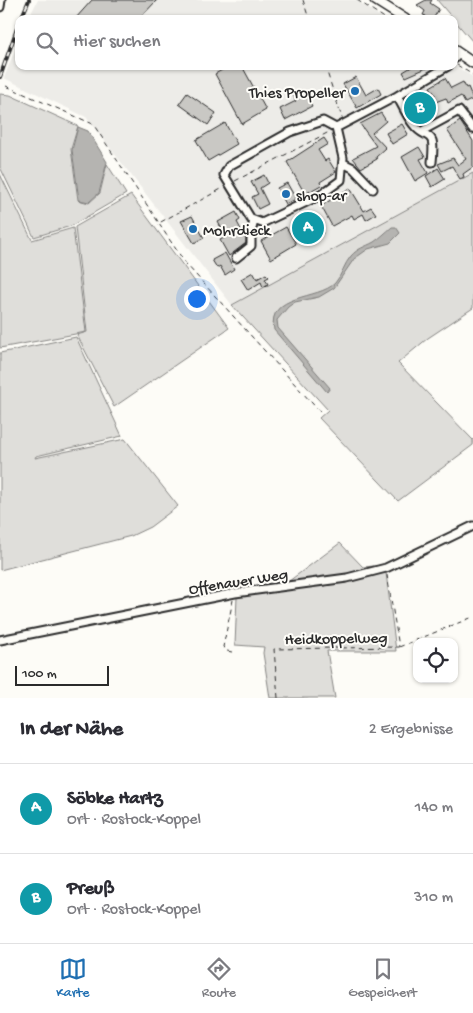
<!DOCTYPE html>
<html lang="de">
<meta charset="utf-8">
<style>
:root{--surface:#fff;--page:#f7f7f7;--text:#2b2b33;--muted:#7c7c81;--line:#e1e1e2;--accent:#1f6fb2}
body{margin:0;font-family:"Gochi Hand",sans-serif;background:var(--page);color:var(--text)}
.controls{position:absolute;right:15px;bottom:15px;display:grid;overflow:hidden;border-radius:10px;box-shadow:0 1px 4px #0004}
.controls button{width:45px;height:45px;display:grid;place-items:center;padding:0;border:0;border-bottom:1px solid var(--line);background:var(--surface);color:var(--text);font:25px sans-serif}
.scale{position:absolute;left:15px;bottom:12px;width:94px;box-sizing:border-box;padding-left:5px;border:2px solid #2b2b2b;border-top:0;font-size:14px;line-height:18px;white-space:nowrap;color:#2b2b2b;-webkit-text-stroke:4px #fdfcf7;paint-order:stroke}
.you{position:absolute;left:196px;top:298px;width:18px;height:18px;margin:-12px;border:4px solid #fff;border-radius:50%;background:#1a73e8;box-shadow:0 0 0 8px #1a73e833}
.badge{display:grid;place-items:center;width:32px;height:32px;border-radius:50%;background:var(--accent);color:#fff;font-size:16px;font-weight:700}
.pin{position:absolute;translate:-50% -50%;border:2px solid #fff;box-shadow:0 1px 5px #0006}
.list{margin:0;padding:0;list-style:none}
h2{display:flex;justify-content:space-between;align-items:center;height:65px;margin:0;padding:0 20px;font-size:21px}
h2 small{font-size:16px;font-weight:400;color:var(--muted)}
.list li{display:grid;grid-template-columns:32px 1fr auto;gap:15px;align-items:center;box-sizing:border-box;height:90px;padding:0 20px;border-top:1px solid var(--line)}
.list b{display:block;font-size:19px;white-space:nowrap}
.list p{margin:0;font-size:16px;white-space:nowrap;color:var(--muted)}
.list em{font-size:16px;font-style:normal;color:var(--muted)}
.icon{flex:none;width:28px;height:28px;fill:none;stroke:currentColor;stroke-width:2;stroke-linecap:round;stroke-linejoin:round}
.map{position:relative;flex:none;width:473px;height:698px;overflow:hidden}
.search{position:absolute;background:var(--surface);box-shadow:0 1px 4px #0004;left:15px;right:15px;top:15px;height:55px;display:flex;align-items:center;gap:12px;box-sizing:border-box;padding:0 18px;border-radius:10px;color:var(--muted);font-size:19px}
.sheet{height:245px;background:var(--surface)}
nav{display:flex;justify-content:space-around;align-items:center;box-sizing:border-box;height:70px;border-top:1px solid var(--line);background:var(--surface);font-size:14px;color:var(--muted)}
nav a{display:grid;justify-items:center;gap:2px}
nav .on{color:var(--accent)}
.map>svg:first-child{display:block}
.built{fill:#edece8}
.green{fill:#dfdeda;stroke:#858482}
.water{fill:#b5b4b1;stroke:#7e7d7b}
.building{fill:#c9c8c4;stroke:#2b2b2b}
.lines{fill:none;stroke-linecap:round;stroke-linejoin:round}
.minor-casing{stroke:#2b2b2b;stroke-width:11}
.major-casing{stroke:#2b2b2b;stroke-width:12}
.path{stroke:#2b2b2b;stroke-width:1;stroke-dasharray:5 4;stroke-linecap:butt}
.minor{stroke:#fdfcf7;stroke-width:7}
.major{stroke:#fdfcf7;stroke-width:9}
.rail-casing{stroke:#2b2b2b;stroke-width:4}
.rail{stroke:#fdfcf7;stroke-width:2;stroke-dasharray:5.5;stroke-linecap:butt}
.poi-dot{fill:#1f6fb2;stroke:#fdfcf7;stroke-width:2}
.labels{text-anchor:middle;stroke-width:4;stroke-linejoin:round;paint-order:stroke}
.poi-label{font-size:16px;fill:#2b2b2b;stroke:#fdfcf7;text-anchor:start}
.street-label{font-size:16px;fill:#2b2b2b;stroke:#fdfcf7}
</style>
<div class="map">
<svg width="473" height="698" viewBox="0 0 473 698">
<rect width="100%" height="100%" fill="#fdfcf7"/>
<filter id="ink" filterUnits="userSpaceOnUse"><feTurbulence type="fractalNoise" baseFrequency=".02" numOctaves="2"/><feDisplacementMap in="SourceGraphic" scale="10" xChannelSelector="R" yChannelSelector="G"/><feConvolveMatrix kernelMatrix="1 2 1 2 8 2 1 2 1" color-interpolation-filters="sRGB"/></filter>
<g filter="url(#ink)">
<path class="built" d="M38 0H356L384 19H28Z
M19 39V66L454 65 473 77V173L232 305 86 117 4 78Z"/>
<path class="green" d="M437 0H473V42Z
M0 94 10 95 78 126 71 149 78 200 89 203 100 193 107 164 126 194 71 226 34 237 0 167Z
M473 173V308L428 338 398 363 473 440V445L398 501 319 418 328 410 232 305Z
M0 174 32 240 73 228 86 332 0 348Z
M131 195 229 328 114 407 77 335 87 332 75 227Z
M76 337 122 436 36 456 35 458 125 439 178 506 150 527 131 536 0 570V353Z
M340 543 363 567 385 565 396 651H327L335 698H270L263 653 264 647 235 645 237 597 285 584Z"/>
<path class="water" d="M78 127 88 131 107 162 99 193 89 202 79 200 72 150Z
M392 227H396L400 233 390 243 368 249 354 259 334 288 319 297 295 302 288 307 277 320 278 328 330 388 327 392 274 330C266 293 319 300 335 283 342 275 344 264 351 256 358 248 365 247 374 242 380 238 386 232 392 227Z"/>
<path class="building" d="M92 0H157L139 19H75Z
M426 0H432L430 3 439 9 433 19H424L426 16 423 15 425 11 417 5Z
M229 66H242L266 110 242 124 215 74Z
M413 66H431L406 77 403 72Z
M356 77 366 95 378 88 381 94 357 108 343 84Z
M445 78 451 88 463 82 466 88 468 87 473 99 465 103 461 96 448 103 446 98 438 101 426 108 429 112 419 118 413 108 435 95 430 87Z
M303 90 312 106 285 120 280 109 296 101 293 95Z
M187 93 216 113 208 125 179 104Z
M381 113 386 121 372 133 386 148 376 157 377 159 361 168 353 158 376 146 360 124Z
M460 121 473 141V167L463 174 464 177 460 179 452 166 442 171 438 164 453 158 458 165 466 159 447 130Z
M225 123 237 144 208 161 196 140Z
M402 124 408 134 392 144 386 133Z
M324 138 328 144 318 150 325 161 328 159 336 172 320 182 321 185 305 194 287 162Z
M419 147 425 157 420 159 428 173 415 181 402 157Z
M438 168 445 179 432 187 426 176Z
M264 175 268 183 260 188 268 204 258 209 252 197 258 194 251 182Z
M287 183 296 199 286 204 277 188Z
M350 188 364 211 371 207 376 214 366 220 363 214 354 219 352 215 332 226 321 206Z
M236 212 240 220 237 222 246 239V243L229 256 220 240 226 237 218 222Z
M312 213 323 233 306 243 294 222Z
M192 216 204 238 194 243 181 221Z
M286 227 296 244 271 259 261 241Z
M225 253 234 269 225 275 220 266 217 268 212 260Z
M253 272 257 279 266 274 269 277 265 279 268 284 263 287 261 282 248 290 241 279Z"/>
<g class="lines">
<defs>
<path id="minor" d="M0 7 1 0
M454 59 459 54
M397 96C402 105 407 116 413 124 427 143 436 126 432 162
M323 121 336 128 343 158 341 180 319 196 262 223 251 219 224 175 229 166 290 132Z
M336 128 397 96 448 66
M422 131 459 111 473 129
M343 163 353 168 373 189
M236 258 251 246V232L254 221
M0 640 235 593 347 578 386 568 473 526"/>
<path id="major" d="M375 0 405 19
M454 50 473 63"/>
</defs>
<use href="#minor" class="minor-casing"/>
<use href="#major" class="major-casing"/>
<path class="path" d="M303 0 309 19
M357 0 386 19
M457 65 473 75
M325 66 342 118
M6 86 93 124 159 223 223 188
M235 181 329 132
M159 224 186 264 321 413
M399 647 473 617
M232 652 227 651 223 647 233 600
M278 698 274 649 399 647 387 575"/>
<use href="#minor" class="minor"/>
<use href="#major" class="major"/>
<defs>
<path id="rail" d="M21 19 29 0
M0 77 19 23"/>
</defs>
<use href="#rail" class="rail-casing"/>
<use href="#rail" class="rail"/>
</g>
</g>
<g class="poi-dot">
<circle cx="355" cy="91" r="5"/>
<circle cx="286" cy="194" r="5"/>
<circle cx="193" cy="229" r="5"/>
</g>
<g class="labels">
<g class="poi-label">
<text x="345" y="97" text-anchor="end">Thies Propeller</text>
<text x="296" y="200">shop-ar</text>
<text x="203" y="235">Mohrdieck</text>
</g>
<g class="street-label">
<text transform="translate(238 580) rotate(-9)" y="6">Offenauer Weg</text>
<text transform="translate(336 637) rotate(-1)" y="6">Heidkoppelweg</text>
</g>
</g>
</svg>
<div class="controls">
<button><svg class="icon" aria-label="locate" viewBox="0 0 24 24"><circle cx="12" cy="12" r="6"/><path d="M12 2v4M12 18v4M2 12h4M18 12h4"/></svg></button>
</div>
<div class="scale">100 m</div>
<div class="you"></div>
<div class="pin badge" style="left:308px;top:228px;background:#0f9aa8">A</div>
<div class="pin badge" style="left:420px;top:108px;background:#0f9aa8">B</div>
<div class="search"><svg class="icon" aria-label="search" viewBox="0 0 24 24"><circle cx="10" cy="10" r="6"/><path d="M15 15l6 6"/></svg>Hier suchen</div>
</div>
<section class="sheet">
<h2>In der Nähe<small>2 Ergebnisse</small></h2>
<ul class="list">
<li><span class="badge" style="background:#0f9aa8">A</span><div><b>Söbke Hartz</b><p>Ort · Rostock-Koppel</p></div><em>140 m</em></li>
<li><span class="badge" style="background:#0f9aa8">B</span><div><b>Preuß</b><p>Ort · Rostock-Koppel</p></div><em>310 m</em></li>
</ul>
</section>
<nav>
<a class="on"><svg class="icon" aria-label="map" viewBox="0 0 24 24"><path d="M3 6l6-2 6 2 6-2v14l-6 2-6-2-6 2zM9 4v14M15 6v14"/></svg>Karte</a>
<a><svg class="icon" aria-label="directions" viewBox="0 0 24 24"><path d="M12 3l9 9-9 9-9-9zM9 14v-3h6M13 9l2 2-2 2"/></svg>Route</a>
<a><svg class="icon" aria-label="saved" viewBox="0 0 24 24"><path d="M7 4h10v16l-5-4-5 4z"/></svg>Gespeichert</a>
</nav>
